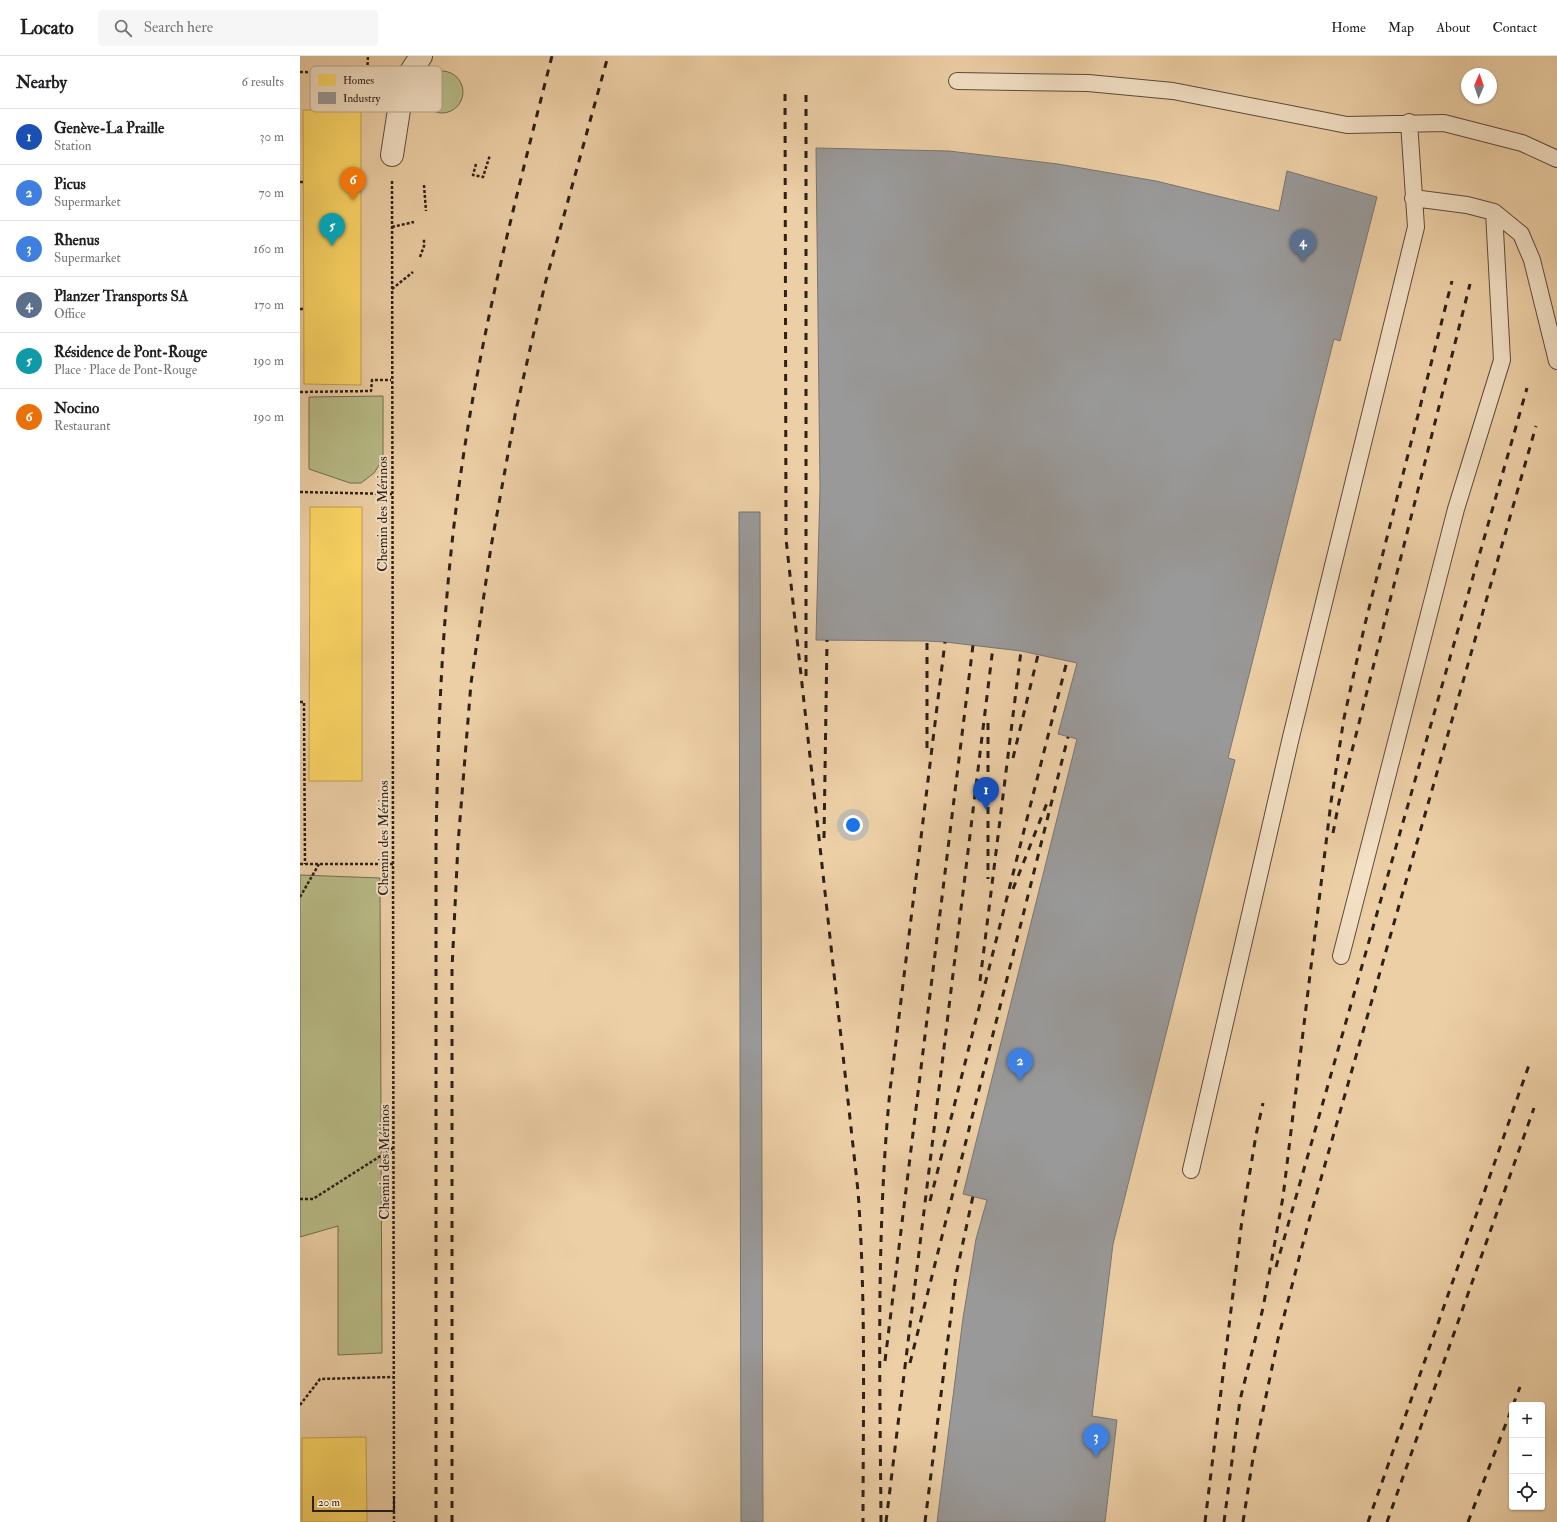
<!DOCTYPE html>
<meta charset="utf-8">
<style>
:root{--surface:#fff;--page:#f6f6f6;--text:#202124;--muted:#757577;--line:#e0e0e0;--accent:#8f2418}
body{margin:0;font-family:"IM FELL Double Pica",serif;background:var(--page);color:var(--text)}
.controls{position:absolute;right:12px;bottom:12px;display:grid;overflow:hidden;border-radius:4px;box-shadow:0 1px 3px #0004}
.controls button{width:36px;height:36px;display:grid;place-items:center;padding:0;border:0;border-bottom:1px solid var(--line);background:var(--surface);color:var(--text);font:20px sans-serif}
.compass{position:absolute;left:1161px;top:12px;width:36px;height:36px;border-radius:50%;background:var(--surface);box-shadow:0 1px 3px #0004;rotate:2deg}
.scale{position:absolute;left:12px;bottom:10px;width:83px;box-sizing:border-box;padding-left:4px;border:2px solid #2d2119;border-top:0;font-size:11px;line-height:14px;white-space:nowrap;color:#2d2119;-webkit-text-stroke:3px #f3e0c5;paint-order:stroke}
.you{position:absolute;left:553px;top:769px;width:14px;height:14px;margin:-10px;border:3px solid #fff;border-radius:50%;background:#1a73e8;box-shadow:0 0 0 6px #1a73e833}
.badge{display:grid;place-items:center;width:26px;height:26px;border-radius:50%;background:var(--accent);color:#fff;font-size:13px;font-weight:700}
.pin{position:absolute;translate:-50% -33px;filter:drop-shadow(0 1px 2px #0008)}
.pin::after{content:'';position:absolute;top:21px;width:14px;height:12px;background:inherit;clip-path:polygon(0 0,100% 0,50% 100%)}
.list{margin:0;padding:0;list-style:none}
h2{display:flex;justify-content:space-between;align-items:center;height:52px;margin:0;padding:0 16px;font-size:17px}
h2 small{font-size:13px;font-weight:400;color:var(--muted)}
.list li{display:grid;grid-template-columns:26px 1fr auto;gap:12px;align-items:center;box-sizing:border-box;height:56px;padding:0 16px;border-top:1px solid var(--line)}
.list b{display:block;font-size:15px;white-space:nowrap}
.list p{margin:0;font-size:13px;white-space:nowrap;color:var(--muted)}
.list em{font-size:13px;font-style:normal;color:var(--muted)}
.icon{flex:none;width:22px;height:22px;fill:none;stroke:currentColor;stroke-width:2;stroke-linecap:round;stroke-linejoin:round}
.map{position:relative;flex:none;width:1257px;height:1466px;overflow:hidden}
header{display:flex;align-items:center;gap:24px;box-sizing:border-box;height:56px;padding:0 20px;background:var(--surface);border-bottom:1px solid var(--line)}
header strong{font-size:19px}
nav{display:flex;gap:22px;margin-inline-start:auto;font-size:14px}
.search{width:280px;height:36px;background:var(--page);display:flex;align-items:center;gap:10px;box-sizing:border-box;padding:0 14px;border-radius:4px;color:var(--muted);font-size:15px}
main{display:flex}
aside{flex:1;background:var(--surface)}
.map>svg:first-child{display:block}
.green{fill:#b8bb87;stroke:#726e50}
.homes{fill:#ffd966;stroke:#c0a24f}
.industry{fill:#999;stroke:#797573}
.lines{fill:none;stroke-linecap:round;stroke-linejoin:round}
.service-casing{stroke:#5d4c3c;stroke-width:18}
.pedestrian-casing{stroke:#5d4c3c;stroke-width:24}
.path{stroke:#2d2119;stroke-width:2.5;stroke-dasharray:3 2;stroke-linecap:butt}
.service{stroke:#f3e0c5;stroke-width:16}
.pedestrian{stroke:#f3e0c5;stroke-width:22}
.rail{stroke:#2d2119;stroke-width:3;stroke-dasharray:7 7;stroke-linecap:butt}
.labels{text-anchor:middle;stroke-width:4;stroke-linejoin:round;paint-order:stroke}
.street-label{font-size:14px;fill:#2d2119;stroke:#f3e0c5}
.key{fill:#f3e0c5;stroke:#b8a791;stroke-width:1}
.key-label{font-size:11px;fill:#2d2119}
</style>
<header>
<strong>Locato</strong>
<div class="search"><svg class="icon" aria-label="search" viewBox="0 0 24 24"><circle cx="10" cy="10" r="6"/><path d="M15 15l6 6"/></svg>Search here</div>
<nav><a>Home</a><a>Map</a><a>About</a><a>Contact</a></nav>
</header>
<main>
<aside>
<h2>Nearby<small>6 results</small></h2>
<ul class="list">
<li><span class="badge" style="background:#1a4fb4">1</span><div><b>Genève-La Praille</b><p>Station</p></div><em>30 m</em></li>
<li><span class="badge" style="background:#3f7fe0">2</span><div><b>Picus</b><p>Supermarket</p></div><em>70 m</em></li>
<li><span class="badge" style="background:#3f7fe0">3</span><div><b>Rhenus</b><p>Supermarket</p></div><em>160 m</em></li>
<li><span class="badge" style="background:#5c6f8a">4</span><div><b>Planzer Transports SA</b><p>Office</p></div><em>170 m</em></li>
<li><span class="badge" style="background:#0f9aa8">5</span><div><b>Résidence de Pont-Rouge</b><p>Place · Place de Pont-Rouge</p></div><em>190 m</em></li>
<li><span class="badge" style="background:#e8710a">6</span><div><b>Nocino</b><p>Restaurant</p></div><em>190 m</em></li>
</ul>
</aside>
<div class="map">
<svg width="1257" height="1466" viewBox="0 0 1257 1466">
<rect width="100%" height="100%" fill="#edcfa6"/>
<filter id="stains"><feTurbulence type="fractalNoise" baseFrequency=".005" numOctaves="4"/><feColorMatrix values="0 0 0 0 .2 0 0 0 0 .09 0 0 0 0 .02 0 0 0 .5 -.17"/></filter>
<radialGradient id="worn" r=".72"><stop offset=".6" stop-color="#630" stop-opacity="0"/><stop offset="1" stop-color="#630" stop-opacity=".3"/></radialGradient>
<path class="green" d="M121 36a21 21 0 1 1 42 0a21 21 0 1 1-42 0Z
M83 340V403L74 417 61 427H50L9 413V341Z
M0 819 80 822 82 1297 38 1299V1170L0 1181Z"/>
<path class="homes" d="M3 54H61V329L4 328Z
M10 451H62V725H9Z
M66 1381 67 1466H2V1382Z"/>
<path class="industry" d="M516 92 649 95 758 108 856 125 979 155 987 115 1077 141 1040 285 1034 283 928 702 935 704 813 1188 792 1360 817 1364 805 1466H637L663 1262 676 1183 687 1144 663 1138 777 683 758 678 777 607 721 595 645 586 627 585 516 584 520 432Z
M439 456H460L463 1466H441Z"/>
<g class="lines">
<defs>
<path id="service" d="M657 25 788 27 873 35 1047 69 1144 67 1222 87 1257 103
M1113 142 1167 149 1194 156 1221 178 1232 204 1257 305
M1041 900 1156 453 1202 304 1194 156
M891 1114 991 681 1116 171 1109 66"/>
<path id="pedestrian" d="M92 99 103 28 121 0"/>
</defs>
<use href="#service" class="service-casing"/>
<use href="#pedestrian" class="pedestrian-casing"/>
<path class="path" d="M0 16 61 17 79 22
M67 19 68 0
M176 108 173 119 183 121 190 99
M92 125 94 1466
M0 126H4
M124 129 126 155
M92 171 114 166
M120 201 124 190V182
M92 233 113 216
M0 253H4
M0 336 71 335 72 324H91
M0 436 92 438
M0 646H4V658L5 808
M0 808H94
M0 841 19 808
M0 1143H13L93 1092
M0 1349 20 1323 93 1321"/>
<use href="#service" class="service"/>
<use href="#pedestrian" class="pedestrian"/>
<path class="rail" d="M485 38 486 483 558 1135C566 1245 563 1356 563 1466
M506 620V36
M688 667V823
M627 692V585
M713 702 738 599
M1033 777 1039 746 1170 228
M524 782 527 584
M713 833 747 747
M680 925 721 595
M630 1145 767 605
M976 1211 1227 332
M585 1305 673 589
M610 1307 768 681
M1213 1349 1220 1331
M136 1466V788C138 663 143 539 161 416 181 275 217 137 252 0
M152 1466V913L158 788 171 627 191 491 216 354 245 228 308 0
M581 1466C580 1322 576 1178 590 1034L645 586
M586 1466 693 591
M625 1466 656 1219 673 1140
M905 1466 942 1164 956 1079 963 1047
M924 1466 940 1344 963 1252 983 1141 1031 746 1044 662 1065 568 1152 225
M943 1466 953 1402 978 1283 1008 1168 1236 370
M1068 1466 1229 1009
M1087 1466 1234 1052
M1168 1466 1212 1352"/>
</g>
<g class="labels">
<g class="street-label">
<text transform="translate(82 458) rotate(-90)" y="5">Chemin des Mérinos</text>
<text transform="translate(83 782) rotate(-90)" y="5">Chemin des Mérinos</text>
<text transform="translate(84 1106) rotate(-90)" y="5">Chemin des Mérinos</text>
</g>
</g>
<rect x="10" y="10" width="132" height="46" rx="6" class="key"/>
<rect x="18" y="18" width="18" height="12" fill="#ffd966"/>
<rect x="18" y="36" width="18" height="12" fill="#999"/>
<g class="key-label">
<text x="43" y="28">Homes</text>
<text x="43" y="46">Industry</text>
</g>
<rect width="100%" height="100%" filter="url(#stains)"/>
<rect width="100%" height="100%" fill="url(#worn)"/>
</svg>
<div class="controls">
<button>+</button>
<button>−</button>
<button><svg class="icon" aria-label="locate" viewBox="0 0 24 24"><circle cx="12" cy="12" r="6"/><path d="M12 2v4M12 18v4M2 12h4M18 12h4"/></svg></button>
</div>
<svg class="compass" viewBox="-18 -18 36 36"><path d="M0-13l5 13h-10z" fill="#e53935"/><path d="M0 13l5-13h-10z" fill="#757577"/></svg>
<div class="scale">20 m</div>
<div class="you"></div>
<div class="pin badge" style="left:686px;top:754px;background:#1a4fb4">1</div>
<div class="pin badge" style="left:720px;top:1025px;background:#3f7fe0">2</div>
<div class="pin badge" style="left:796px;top:1401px;background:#3f7fe0">3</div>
<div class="pin badge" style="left:1003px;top:206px;background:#5c6f8a">4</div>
<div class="pin badge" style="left:32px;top:190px;background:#0f9aa8">5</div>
<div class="pin badge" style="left:53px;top:144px;background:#e8710a">6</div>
</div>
</main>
